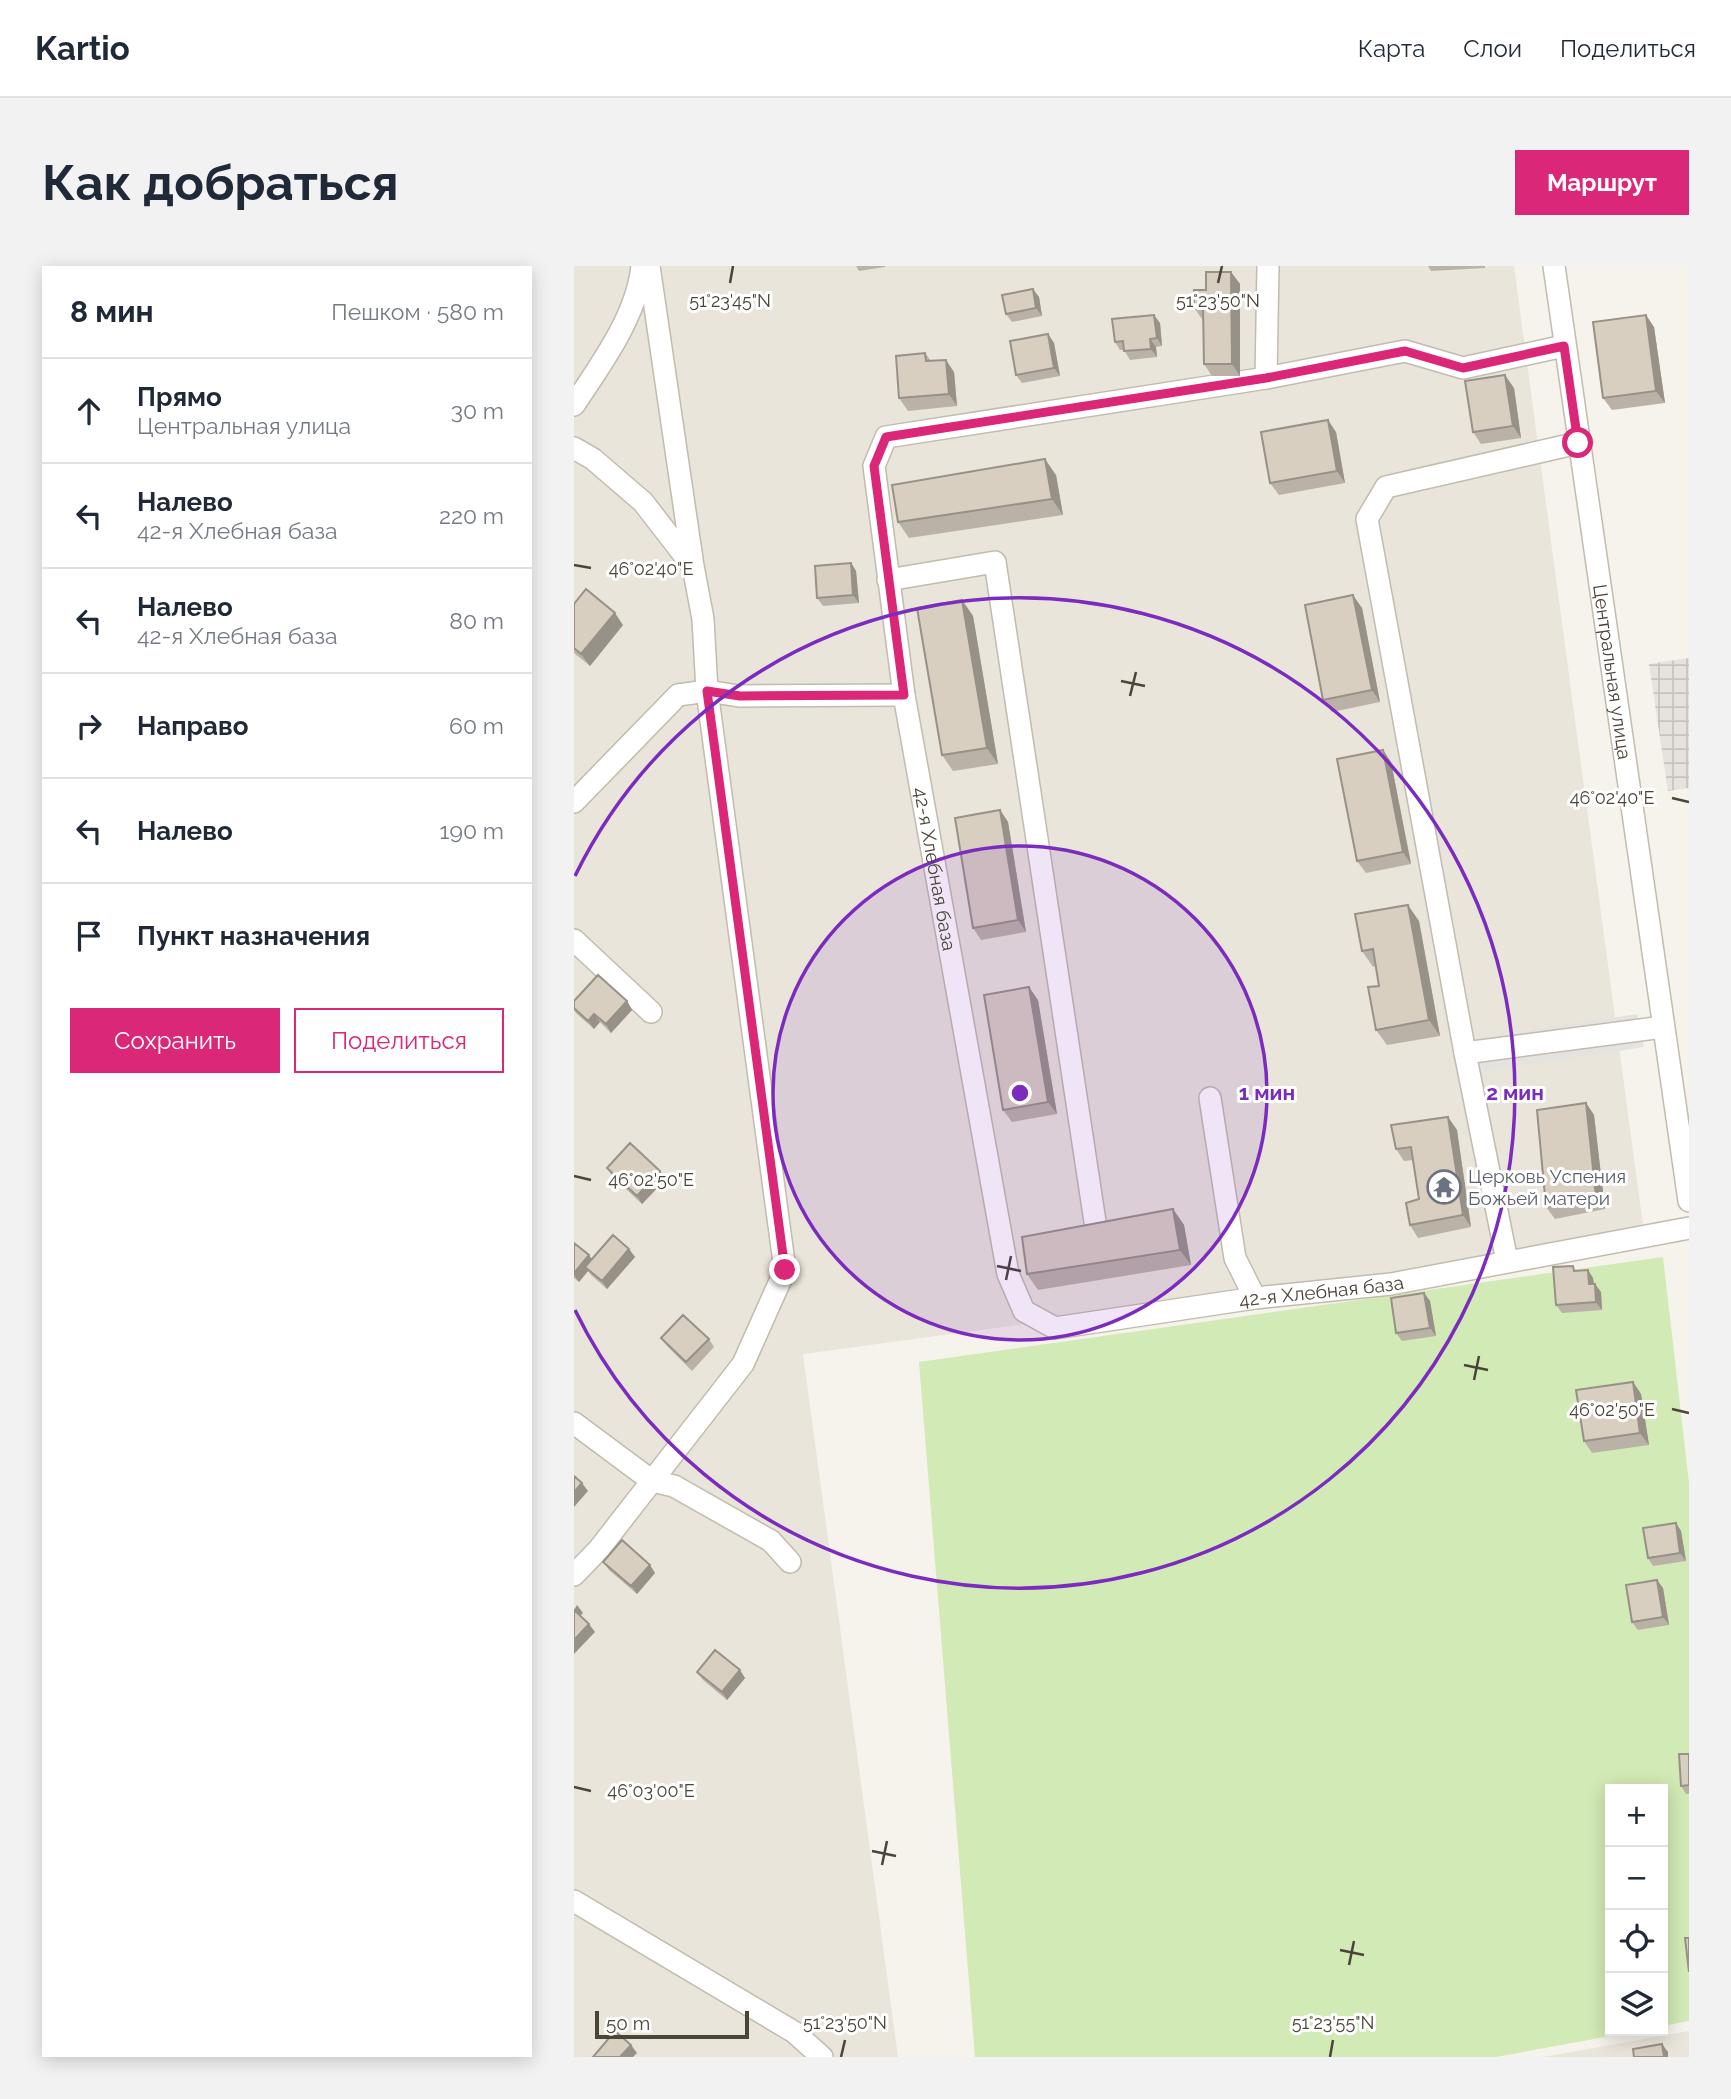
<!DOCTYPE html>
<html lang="ru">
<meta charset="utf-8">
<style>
:root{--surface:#fff;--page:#f2f2f3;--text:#1f2937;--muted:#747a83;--line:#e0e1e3;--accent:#db2777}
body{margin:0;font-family:Raleway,sans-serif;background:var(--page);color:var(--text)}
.controls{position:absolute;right:21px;bottom:21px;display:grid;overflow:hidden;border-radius:0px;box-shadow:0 4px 18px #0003}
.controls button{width:63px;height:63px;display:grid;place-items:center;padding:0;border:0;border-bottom:2px solid var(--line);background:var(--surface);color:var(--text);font:35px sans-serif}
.scale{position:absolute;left:21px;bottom:18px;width:154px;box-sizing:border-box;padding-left:7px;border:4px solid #4b4439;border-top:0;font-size:19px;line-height:24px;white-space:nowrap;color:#4b4439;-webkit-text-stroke:5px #fff;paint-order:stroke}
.stop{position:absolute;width:21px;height:21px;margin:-16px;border:5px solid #db2777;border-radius:50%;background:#fff}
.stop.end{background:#db2777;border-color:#fff;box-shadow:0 2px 7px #0008}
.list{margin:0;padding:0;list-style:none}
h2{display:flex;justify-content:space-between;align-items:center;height:91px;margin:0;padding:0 28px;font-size:30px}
h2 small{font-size:23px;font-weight:400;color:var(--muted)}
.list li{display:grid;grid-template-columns:46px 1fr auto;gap:21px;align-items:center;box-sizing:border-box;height:105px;padding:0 28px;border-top:2px solid var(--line)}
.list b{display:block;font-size:26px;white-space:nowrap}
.list p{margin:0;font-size:23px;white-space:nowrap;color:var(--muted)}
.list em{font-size:23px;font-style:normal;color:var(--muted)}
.actions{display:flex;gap:14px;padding:21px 28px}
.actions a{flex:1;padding:16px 0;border:2px solid var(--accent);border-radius:0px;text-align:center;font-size:24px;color:var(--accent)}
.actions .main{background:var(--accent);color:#fff}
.icon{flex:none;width:38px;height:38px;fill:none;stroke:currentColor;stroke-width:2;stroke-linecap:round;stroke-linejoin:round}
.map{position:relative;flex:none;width:1115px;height:1791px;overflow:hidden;border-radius:0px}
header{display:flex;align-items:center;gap:42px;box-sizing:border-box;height:98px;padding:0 35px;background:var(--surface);border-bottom:2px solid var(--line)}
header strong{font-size:33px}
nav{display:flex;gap:38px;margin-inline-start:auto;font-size:24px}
.intro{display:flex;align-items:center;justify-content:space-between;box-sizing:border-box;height:168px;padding:0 42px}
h1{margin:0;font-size:49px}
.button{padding:18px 32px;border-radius:0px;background:var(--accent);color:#fff;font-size:24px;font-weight:700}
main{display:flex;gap:42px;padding:0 42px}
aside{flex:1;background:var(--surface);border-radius:0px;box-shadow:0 4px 18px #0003}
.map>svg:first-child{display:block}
.residential{fill:#eae5da}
.industrial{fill:url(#industrial-grid)}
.green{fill:#d2eab5}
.parking{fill:#e5e3e0}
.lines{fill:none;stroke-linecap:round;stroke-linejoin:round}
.minor-casing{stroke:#c2bbae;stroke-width:24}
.minor{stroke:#fff;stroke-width:21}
.wall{fill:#bab2a6}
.shaded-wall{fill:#979187}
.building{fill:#d8cfc1;stroke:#979187;stroke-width:2}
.route{stroke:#db2777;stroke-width:9}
.ticks{fill:none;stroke:#4b4439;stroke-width:2.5}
.ring{fill:none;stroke:#7b2cbf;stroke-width:3.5}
.labels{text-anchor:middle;stroke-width:6;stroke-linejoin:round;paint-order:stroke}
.street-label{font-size:19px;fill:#4b4439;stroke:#fff}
.worship-label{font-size:19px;fill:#5b616d;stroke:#fff;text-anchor:start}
.ticks-label{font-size:18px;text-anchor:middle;fill:#4b4439;stroke:#fff;stroke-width:6;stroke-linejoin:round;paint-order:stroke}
.centre{fill:#7b2cbf;stroke:#fff;stroke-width:3.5}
.ring-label{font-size:21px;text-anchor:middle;font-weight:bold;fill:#7b2cbf;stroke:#fff;stroke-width:6;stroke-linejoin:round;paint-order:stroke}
</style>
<header>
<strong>Kartio</strong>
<nav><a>Карта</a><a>Слои</a><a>Поделиться</a></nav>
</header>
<div class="intro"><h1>Как добраться</h1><a class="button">Маршрут</a></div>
<main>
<aside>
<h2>8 мин<small>Пешком · 580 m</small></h2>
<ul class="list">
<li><svg class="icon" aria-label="ahead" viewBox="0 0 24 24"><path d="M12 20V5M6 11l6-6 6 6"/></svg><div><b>Прямо</b><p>Центральная улица</p></div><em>30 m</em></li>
<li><svg class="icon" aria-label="left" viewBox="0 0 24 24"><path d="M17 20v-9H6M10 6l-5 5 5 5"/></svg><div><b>Налево</b><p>42-я Хлебная база</p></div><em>220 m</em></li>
<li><svg class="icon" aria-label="left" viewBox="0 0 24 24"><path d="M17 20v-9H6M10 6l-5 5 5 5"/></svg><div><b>Налево</b><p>42-я Хлебная база</p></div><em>80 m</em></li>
<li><svg class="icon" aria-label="right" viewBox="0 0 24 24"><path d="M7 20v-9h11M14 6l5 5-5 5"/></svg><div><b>Направо</b></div><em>60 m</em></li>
<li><svg class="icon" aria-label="left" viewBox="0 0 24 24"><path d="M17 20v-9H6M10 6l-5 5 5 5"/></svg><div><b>Налево</b></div><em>190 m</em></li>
<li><svg class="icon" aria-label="arrive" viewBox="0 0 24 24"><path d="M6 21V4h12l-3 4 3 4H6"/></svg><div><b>Пункт назначения</b></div></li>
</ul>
<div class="actions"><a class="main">Сохранить</a><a>Поделиться</a></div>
</aside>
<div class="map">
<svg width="1115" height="1791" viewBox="0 0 1115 1791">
<defs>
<pattern id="industrial-grid" width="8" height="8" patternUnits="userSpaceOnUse" patternTransform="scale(1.75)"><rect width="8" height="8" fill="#e6e2dd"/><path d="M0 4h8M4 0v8" fill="none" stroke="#c7c3be"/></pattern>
</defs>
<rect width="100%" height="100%" fill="#f6f3ec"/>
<path class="residential" d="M0 0H940L1071 974 229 1088 324 1791H0Z
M1115 1765V1791H969Z"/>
<path class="industrial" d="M1115 392V522L1094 525 1075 398Z"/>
<path class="green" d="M1089 991 1115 1217V1755L1089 1760V1523H1036V1765H1064L922 1791H401L345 1096Z"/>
<path class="parking" d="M1063 748 1070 781 904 807 898 773Z"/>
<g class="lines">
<defs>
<g id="minor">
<path id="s1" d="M980 0 1115 935"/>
<path id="s2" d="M990 80 889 102 831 85 692 112 312 171 300 200 330 429 434 1008 450 1045 481 1062 681 1032 817 1018 1115 962"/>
<path d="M692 112 694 0"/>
<path d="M0 139C27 98 63 50 68 0"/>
<path d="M0 182 19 193 69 236 117 298"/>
<path d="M314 314 421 296 523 969"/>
<path d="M0 536 104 429 133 425 165 430 330 429"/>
<path d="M0 674 77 746"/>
<path d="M891 787 1089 761"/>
<path d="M636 832 661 992 681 1032"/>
<path d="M933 995 891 787 793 253 812 221 1004 177"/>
<path d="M0 1157 78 1215 100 1220 197 1275 216 1296"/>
<path d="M0 1309 25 1283 169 1098 211 1004 133 425 129 353 119 300 75 0"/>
<path d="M0 1635 220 1766 248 1791"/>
</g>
</defs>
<use href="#minor" class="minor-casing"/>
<use href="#minor" class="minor"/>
</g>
<path class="wall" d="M282 0H311V1L285 5Z
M854 0H911V2L857 5Z
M657 6 666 18V110H638L630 98 629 54 620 42 632 24Z
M465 31 468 50 438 56 432 48Z
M586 57 588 80 582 81 583 91 556 94 550 84H546L541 76Z
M1080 61 1091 137 1038 144 1029 132Z
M474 68 480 77 486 110 448 117 442 109Z
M351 87 357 95 380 106 383 140 334 145 325 132Z
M940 122 947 172 907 178 899 166Z
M762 166 771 217 705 229 696 217Z
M482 209 489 249 335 272 324 256Z
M277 297 282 305 285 337 249 340 243 332Z
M388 334 399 350 424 498 379 505 368 489Z
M0 338 49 359 16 400 0 387Z
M788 342 806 436 758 446 749 434Z
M809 484 817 496 837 598 792 607 783 595Z
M426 544 434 556 452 666 407 674 399 662Z
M845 655 866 770 813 779 802 764 805 720 802 700 799 701 788 685Z
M464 734 483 848 438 856 429 844Z
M0 735H53L58 744 37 767 26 756 20 763 2 747 0 744Z
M1012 837 1020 849 1031 943 981 953 972 941Z
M874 851 883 864 897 961 844 972 836 959 845 933 839 894 830 895 822 883Z
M33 902 92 913 68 938 38 910Z
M599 943 610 959 617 999 464 1024 453 1008Z
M0 977 18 993 55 983 61 991 33 1023 17 1009 14 1005 5 1016 0 1012Z
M1003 1005 1019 1012 1020 1018 1027 1026 1028 1044 988 1047 982 1039Z
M850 1027 856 1035 862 1070 828 1075 822 1067Z
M87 1072 135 1073 140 1081 118 1105 93 1080Z
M1059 1116 1067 1128 1075 1179 1018 1187 1010 1175Z
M1102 1257 1107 1265 1112 1295 1079 1300 1074 1292Z
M29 1296 81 1307 63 1328 35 1304Z
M1089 1322 1095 1359 1064 1364 1058 1356Z
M123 1406 171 1412 153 1434 129 1414Z
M1115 1488V1528H1112L1107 1520Z"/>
<path class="shaded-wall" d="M657 6 666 18V110L658 98Z
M459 23 465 31 468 50 462 42Z
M580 49 586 57 588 80 583 72Z
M1072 49 1080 61 1091 137 1082 125Z
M474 68 480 77 486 110 480 102Z
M576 73 582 81 583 91 577 83Z
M372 94 380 106 383 140 375 128Z
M931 109 940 122 947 172 939 160Z
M754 154 762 166 771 217 763 205Z
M471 193 482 209 489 249 478 233Z
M277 297 282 305 285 337 279 329Z
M779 329 788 342 806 436 798 424Z
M388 334 399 350 424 498 413 482Z
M41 347 49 359 16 400 7 388Z
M809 484 817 496 837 598 829 586Z
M426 544 434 556 452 666 444 654Z
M834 639 845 655 866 770 855 754Z
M455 721 464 734 483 848 474 836Z
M53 735 58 744 37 767 32 758Z
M20 748 26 756 20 763 14 755Z
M1012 837 1020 849 1031 943 1022 931Z
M874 851 883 864 897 961 889 949Z
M86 905 92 913 68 938 63 930Z
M599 943 610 959 617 999 606 984Z
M55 983 61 991 33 1023 28 1015Z
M15 989 20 997 11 1001 14 1005 5 1016 0 1009V1007Z
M1014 1004 1019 1012 1021 1026 1015 1018Z
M1021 1018 1027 1026 1028 1044 1022 1036Z
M850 1027 856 1035 862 1070 856 1062Z
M1059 1116 1067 1128 1075 1179 1066 1167Z
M8 1217 14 1225 0 1241V1226Z
M1102 1257 1107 1265 1112 1295 1106 1287Z
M76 1299 81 1307 63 1328 57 1320Z
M1083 1314 1089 1322 1095 1359 1089 1351Z
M3 1339 9 1347 5 1351 0 1344Z
M15 1358 21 1366 0 1388V1374Z
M166 1404 171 1412 153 1434 148 1426Z
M1088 1778 1094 1786V1791H1090Z
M57 1779 63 1787 59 1791H46Z"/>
<path class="building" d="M632 6H657L658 98H630L629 41 620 42V24H632Z
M459 23 462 42 432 48 428 29Z
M580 49 583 72 576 73 577 83 550 85 549 75 541 76 538 53Z
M1072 49 1082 125 1029 132 1019 56Z
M474 68 480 102 442 109 436 75Z
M351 87 352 95 372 94 375 128 325 132 322 90Z
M931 109 939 160 899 166 891 115Z
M754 154 763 205 696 217 687 166Z
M471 193 478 233 324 256 318 219Z
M277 297 279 329 243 332 241 300Z
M12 323 41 347 7 388 0 382V338Z
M779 329 798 424 749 434 731 339Z
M388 334 413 482 368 489 343 342Z
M809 484 829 586 783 595 763 493Z
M426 544 444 654 399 662 381 552Z
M834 639 855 754 802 764 794 721 805 720 799 683 788 685 781 648Z
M24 709 53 735 32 758 20 748 14 755 0 742V735Z
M455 721 474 836 429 844 410 729Z
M1012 837 1022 931 972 941 963 844Z
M874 851 889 949 836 959 832 937 845 933 837 881 822 883 817 859Z
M56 877 86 905 63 930 33 902Z
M599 943 606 984 453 1008 448 971Z
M39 969 55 983 28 1015 11 1001Z
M0 977 15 989 0 1007Z
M999 1000 1000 1005 1014 1004 1015 1018H1021L1022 1036 982 1039 979 1001Z
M850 1027 856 1062 822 1067 817 1032Z
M109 1049 135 1073 112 1096 87 1072Z
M1059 1116 1066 1167 1010 1175 1002 1124Z
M0 1210 8 1217 0 1226Z
M1102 1257 1106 1287 1074 1292 1069 1262Z
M48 1274 76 1299 57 1320 29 1296Z
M1083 1314 1089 1351 1058 1356 1052 1319Z
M0 1344 15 1358 0 1374Z
M141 1384 166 1404 148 1426 123 1406Z
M1105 1488H1115V1519L1107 1520Z
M1111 1672H1115V1706Z
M41 1765 57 1779 46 1791H19Z
M1088 1778 1090 1791H1060L1059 1783Z"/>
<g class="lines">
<path class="route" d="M211 1004 133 425 166 430 330 429 300 200 312 171 692 112 831 85 889 102 990 80 1004 177"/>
</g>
<path class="ticks" d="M156 17 159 0M644 17 648 0M0 299 17 302M547 415 571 420M556 430 562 406M1098 532 1115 536M0 910 17 914M423 1000 447 1005M432 1014 437 990M890 1099 914 1104M900 1114 905 1090M1098 1143 1115 1147M0 1521 17 1525M298 1585 322 1590M308 1599 313 1575M766 1684 790 1689M775 1699 780 1675M267 1791 271 1774M756 1791 759 1774"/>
<circle cx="446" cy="827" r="247" fill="#7b2cbf" fill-opacity=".12"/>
<g class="ring">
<circle cx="446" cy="827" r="247"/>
<path d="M1 610A495 495 0 1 1 1 1044"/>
</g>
<defs>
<symbol id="temple-ring" viewBox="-11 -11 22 22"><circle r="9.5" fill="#fff" stroke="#6b7280" stroke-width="1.5"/><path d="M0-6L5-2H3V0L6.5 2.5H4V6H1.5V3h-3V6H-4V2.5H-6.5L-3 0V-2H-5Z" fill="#6b7280"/></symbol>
</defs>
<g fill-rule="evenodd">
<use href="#temple-ring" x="851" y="902" width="38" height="38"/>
</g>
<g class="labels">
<g class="street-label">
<text dy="7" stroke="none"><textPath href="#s1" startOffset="410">Центральная улица</textPath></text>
<text dy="7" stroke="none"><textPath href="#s2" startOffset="1129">42-я Хлебная база</textPath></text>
<text dy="7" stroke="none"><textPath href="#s2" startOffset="1885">42-я Хлебная база</textPath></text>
</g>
<g class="worship-label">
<text x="894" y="917">Церковь Успения<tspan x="894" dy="22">Божьей матери</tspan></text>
</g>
</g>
<g class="ticks-label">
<text x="156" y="41">51°23'45"N</text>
<text x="644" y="41">51°23'50"N</text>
<text x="77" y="309">46°02'40"E</text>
<text x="1038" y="538">46°02'40"E</text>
<text x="77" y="920">46°02'50"E</text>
<text x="1038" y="1150">46°02'50"E</text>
<text x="77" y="1531">46°03'00"E</text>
<text x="271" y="1763">51°23'50"N</text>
<text x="759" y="1763">51°23'55"N</text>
</g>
<circle cx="446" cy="827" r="10" class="centre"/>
<g class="ring-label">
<text x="693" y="834">1 мин</text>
<text x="941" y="834">2 мин</text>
</g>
</svg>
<div class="controls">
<button>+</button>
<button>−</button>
<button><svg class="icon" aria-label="locate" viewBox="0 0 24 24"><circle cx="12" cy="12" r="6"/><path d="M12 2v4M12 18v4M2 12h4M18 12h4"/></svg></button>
<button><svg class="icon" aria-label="layers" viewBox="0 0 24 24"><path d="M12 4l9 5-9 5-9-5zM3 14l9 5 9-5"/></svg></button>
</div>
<div class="scale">50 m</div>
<div class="stop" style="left:1004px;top:177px"></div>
<div class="stop end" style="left:211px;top:1004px"></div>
</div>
</main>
